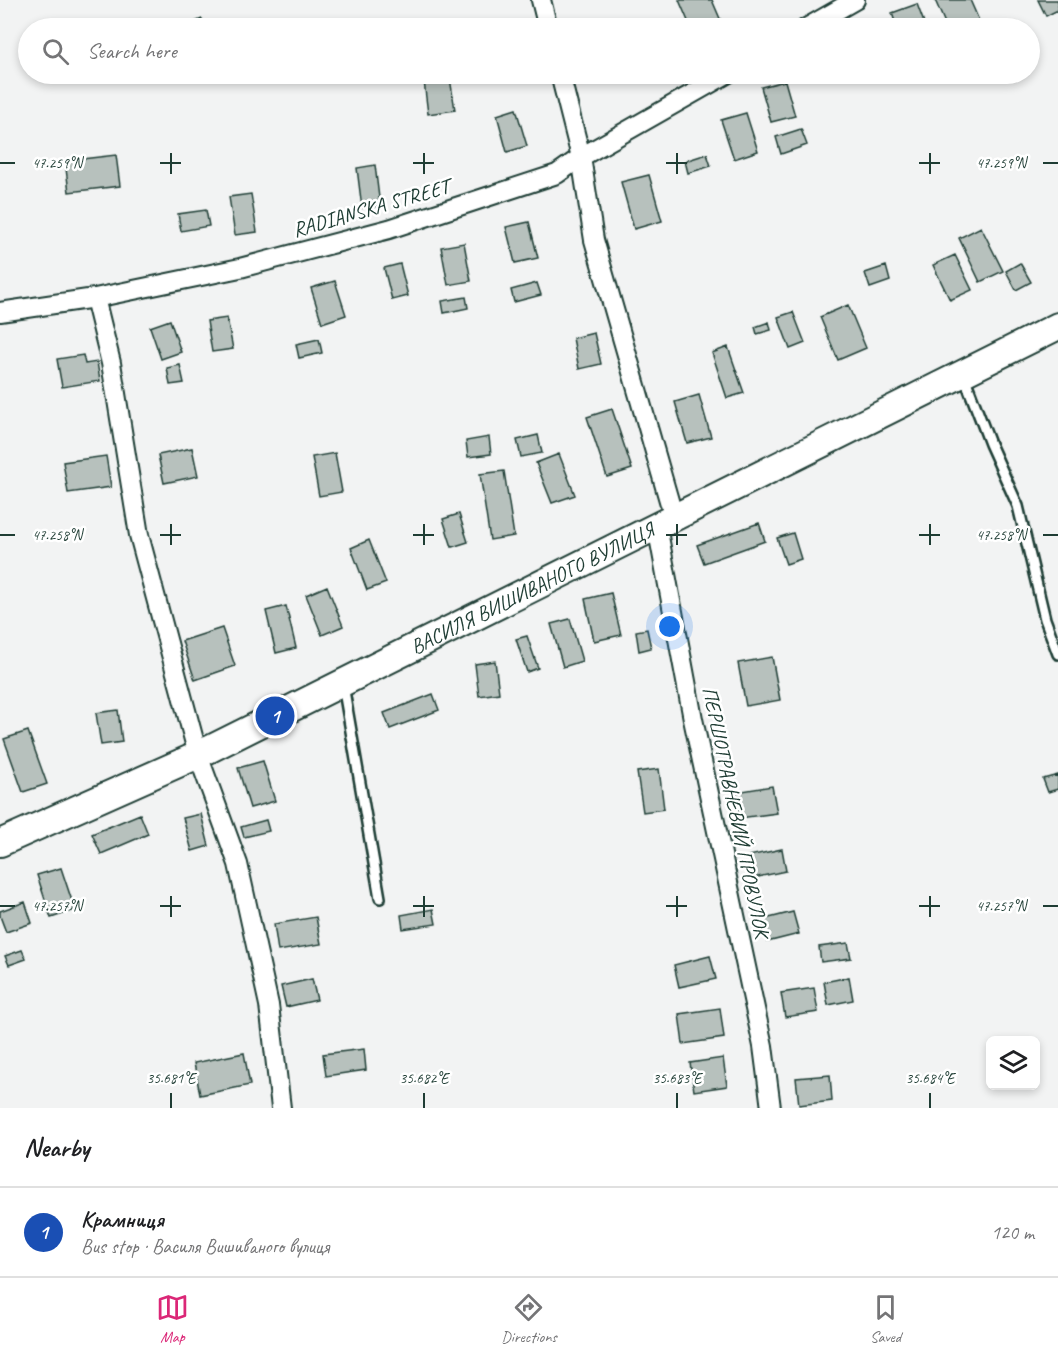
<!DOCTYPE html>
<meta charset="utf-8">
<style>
:root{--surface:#fff;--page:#f2f2f2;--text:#202124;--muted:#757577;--line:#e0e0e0;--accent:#db2777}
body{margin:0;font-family:Caveat,sans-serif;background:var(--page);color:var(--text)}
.controls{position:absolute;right:18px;bottom:18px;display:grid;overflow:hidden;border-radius:9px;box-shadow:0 3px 9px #0003}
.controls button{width:54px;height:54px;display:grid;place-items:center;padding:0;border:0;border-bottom:2px solid var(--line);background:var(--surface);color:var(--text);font:30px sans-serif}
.you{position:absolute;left:670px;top:627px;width:21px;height:21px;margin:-15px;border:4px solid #fff;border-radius:50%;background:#1a73e8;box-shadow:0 0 0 9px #1a73e833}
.badge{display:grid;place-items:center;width:39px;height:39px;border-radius:50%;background:var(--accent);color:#fff;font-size:20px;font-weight:700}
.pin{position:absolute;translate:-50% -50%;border:3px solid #fff;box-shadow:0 2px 6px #0006}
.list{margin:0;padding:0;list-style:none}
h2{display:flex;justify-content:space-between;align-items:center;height:78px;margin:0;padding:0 24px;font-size:26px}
h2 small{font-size:20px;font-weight:400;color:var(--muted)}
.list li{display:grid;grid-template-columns:39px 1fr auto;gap:18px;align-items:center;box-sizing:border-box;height:90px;padding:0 24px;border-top:2px solid var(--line)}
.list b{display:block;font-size:22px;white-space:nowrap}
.list p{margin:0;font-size:20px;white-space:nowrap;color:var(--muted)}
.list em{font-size:20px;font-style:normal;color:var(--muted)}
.icon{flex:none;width:33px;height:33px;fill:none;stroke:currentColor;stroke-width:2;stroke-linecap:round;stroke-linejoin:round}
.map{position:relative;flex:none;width:1058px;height:1108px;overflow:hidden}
.search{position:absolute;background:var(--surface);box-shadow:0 3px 9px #0003;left:18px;right:18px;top:18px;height:66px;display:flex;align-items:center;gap:15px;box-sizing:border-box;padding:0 21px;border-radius:33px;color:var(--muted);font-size:22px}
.sheet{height:168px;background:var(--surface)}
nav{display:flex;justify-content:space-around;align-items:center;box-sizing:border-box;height:84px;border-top:2px solid var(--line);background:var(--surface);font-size:16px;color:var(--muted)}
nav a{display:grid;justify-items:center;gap:3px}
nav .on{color:var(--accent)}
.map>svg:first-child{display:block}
.building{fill:#b7c1bd;stroke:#1f3d34;stroke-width:1.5}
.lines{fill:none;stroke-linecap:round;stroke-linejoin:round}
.lane-casing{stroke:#1f3d34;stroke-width:14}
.street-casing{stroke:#1f3d34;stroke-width:22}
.secondary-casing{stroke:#1f3d34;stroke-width:30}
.lane{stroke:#fff;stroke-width:9}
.street{stroke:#fff;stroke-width:18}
.secondary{stroke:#fff;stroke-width:26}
.ticks{fill:none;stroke:#1f3d34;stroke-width:2}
.labels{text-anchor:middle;stroke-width:5;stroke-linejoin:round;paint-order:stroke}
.street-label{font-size:21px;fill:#1f3d34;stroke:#fff}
.ticks-label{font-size:15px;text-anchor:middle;fill:#1f3d34;stroke:#fff;stroke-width:5;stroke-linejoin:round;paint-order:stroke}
</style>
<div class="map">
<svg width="1058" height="1108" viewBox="0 0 1058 1108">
<rect width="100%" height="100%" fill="#f2f3f3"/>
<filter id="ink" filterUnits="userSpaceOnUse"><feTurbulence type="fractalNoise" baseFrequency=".0167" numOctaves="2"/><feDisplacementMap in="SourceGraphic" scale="12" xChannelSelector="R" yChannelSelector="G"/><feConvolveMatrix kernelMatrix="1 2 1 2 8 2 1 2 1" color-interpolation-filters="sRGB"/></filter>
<g filter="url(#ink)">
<path class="building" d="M679 0H712L724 28H691Z
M935 0H970L981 25 972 28H947Z
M1038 0H1058V10L1046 16Z
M917 4 926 28H897L892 13Z
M202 19 206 28H180Z
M450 78 455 110 428 114 424 81Z
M785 81 795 116 771 122 761 87Z
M516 109 527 146 507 152 497 115Z
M746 113 758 151 734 159 721 120Z
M801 129 807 145 781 154 776 137Z
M707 154 711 166 688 173 685 161Z
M116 155 120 186 69 192 65 161Z
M375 165 380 206 362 208 357 168Z
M649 175 662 221 634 229 621 182Z
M251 194 257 232 235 235 229 197Z
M206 210 209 226 181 231 178 214Z
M529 222 538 258 515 263 506 227Z
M981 227 1003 271 980 282 959 238Z
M464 243 471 281 448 285 441 247Z
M955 255 972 290 950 300 933 265Z
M1020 263 1031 282 1016 290 1006 271Z
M400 264 408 296 392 300 384 268Z
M886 266 890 281 870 288 865 273Z
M335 281 346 315 322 323 311 288Z
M537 283 541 295 514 302 511 290Z
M466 297 468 308 444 313 442 301Z
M848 305 866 348 838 360 820 317Z
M793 312 805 343 790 349 778 317Z
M227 318 233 349 212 352 207 321Z
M170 320 181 352 161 359 150 327Z
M769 322 771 330 757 334 755 327Z
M594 333 601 364 579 369 573 338Z
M319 339 322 353 299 358 296 344Z
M728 347 744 393 727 398 712 353Z
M83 355 85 364 97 362 100 381 62 387 57 359Z
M180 365 184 383 170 385 167 368Z
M699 395 711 437 687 443 675 402Z
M612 409 632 469 607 477 587 417Z
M538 435 542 453 521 457 517 440Z
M489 437 491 454 468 457 466 441Z
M192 448 198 476 164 483 158 455Z
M335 453 342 492 319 496 312 457Z
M559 454 575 495 552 503 536 463Z
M106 456 111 487 68 493 63 462Z
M504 471 514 536 490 540 480 474Z
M459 514 468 542 452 547 443 519Z
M759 523 765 541 704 563 697 545Z
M793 533 801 559 786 564 777 538Z
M369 540 386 583 367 590 351 548Z
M327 586 343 626 322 635 306 595Z
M611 593 621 635 594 641 585 599Z
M286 606 296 648 276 653 266 611Z
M570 619 582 661 563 667 551 624Z
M222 628 235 666 195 680 182 641Z
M647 629 651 648 639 651 636 631Z
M527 636 538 668 527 672 516 639Z
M772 657 780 700 746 706 738 663Z
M495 661 499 693 479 696 475 664Z
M433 694 439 710 390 729 384 713Z
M118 710 122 742 101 745 96 713Z
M28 731 47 784 23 792 4 739Z
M263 761 275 801 250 808 238 768Z
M659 769 664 809 643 812 637 772Z
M1058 775V789L1048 792 1043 779Z
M772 786 777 813 740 818 736 792Z
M140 814 148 834 101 854 92 834Z
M201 814 209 846 192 851 183 818Z
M266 820 269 831 244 837 241 827Z
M782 849 786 871 753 878 749 856Z
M61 868 75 910 51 918 37 875Z
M25 902 32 923 6 932 0 916V911Z
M433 909 436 924 403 929 401 915Z
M793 912 799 934 767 942 761 920Z
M316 917 321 944 278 951 274 924Z
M848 943 851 958 821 962 819 947Z
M22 950 26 959 9 965 5 956Z
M710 956 716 979 679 987 674 965Z
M849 977 853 1000 828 1005 824 982Z
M312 979 317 1000 286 1007 281 986Z
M814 988 818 1012 785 1017 781 993Z
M720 1008 724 1038 683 1044 679 1014Z
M364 1049 366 1070 326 1076 323 1054Z
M244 1053 250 1085 200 1095 194 1063Z
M723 1058 727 1086 694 1091 690 1063Z
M830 1075 832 1101 799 1105 796 1078Z"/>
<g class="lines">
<defs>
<path id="lane" d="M964 376 990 444 1018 506 1045 619 1058 654
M343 685 380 898"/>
<path id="street" d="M541 0 548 28
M806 28 855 0
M560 74 581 157 594 240 674 518
M95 298 111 363 139 535 198 755 238 864 269 1005 281 1108
M0 312 95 298 240 268 389 229 557 174 581 157 727 74
M657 526 693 719 763 1046 771 1108"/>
<g id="secondary">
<path id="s1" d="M0 843 198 755 1058 326"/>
</g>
</defs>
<use href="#lane" class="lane-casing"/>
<use href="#street" class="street-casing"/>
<use href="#secondary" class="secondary-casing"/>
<use href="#lane" class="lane"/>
<use href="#street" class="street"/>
<use href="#secondary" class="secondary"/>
</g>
</g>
<path class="ticks" d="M171 153V174M424 153V174M677 153V174M930 153V174M0 163H15M160 163H181M413 163H434M666 163H687M919 163H940M1043 163H1058M171 524V545M424 524V545M677 524V545M930 524V545M0 535H15M160 535H181M413 535H434M666 535H687M919 535H940M1043 535H1058M171 896V917M424 896V917M677 896V917M930 896V917M0 906H15M160 906H181M413 906H434M666 906H687M919 906H940M1043 906H1058M171 1093V1108M424 1093V1108M677 1093V1108M930 1093V1108"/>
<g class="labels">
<g class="street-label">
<text transform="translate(371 208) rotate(-16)" y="7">RADIANSKA STREET</text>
<text dy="7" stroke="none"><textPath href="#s1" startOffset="590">ВАСИЛЯ ВИШИВАНОГО ВУЛИЦЯ</textPath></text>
<text transform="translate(736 812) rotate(78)" y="7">ПЕРШОТРАВНЕВИЙ ПРОВУЛОК</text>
</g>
</g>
<g class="ticks-label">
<text x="57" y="168">47.259°N</text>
<text x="1001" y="168">47.259°N</text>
<text x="57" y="540">47.258°N</text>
<text x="1001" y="540">47.258°N</text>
<text x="57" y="911">47.257°N</text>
<text x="1001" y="911">47.257°N</text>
<text x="171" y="1083">35.681°E</text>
<text x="424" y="1083">35.682°E</text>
<text x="677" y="1083">35.683°E</text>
<text x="930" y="1083">35.684°E</text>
</g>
</svg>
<div class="controls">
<button><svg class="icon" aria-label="layers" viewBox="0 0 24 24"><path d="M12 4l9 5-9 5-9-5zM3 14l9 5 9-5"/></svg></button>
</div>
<div class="you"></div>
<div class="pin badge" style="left:275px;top:716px;background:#1a4fb4">1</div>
<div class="search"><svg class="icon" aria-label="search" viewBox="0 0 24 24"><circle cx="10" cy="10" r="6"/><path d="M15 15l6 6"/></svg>Search here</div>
</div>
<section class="sheet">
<h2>Nearby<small></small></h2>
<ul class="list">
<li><span class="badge" style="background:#1a4fb4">1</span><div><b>Крамниця</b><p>Bus stop · Василя Вишиваного вулиця</p></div><em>120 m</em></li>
</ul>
</section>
<nav>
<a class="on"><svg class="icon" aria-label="map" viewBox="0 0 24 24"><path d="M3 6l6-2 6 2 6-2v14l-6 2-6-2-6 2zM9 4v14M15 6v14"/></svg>Map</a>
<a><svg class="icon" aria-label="directions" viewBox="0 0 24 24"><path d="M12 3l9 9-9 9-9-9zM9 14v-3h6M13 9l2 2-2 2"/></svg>Directions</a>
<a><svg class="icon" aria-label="saved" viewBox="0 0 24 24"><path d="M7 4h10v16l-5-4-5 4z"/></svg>Saved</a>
</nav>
